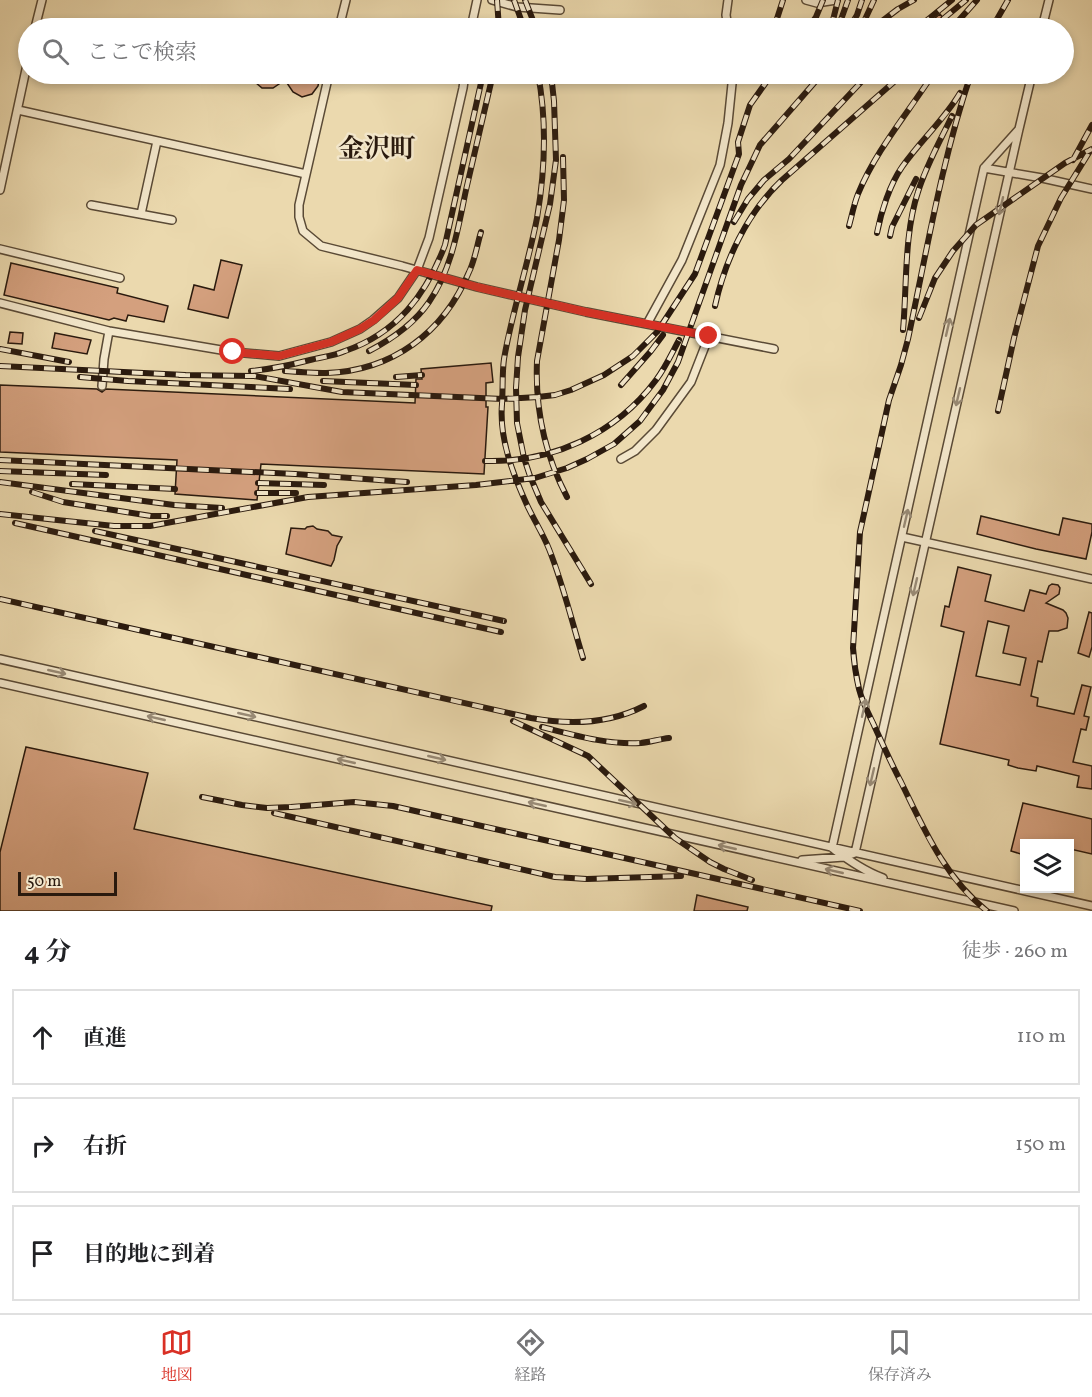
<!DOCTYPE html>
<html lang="ja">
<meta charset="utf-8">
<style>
:root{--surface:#fff;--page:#f2f2f2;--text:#202124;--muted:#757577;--line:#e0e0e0;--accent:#d93025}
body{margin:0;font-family:Vollkorn,"Noto Serif JP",serif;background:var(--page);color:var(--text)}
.controls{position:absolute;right:18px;bottom:18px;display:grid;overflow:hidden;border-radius:0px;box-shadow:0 3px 9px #0003}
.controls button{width:54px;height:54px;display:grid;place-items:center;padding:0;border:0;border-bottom:2px solid var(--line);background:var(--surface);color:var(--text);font:30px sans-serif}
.scale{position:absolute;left:18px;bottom:15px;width:99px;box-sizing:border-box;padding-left:6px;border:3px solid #2a1a0e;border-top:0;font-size:16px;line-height:21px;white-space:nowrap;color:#2a1a0e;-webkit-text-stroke:4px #f2e6ca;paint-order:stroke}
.stop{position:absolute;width:18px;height:18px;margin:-14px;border:4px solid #d93025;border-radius:50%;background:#fff}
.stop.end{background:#d93025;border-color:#fff;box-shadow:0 2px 6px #0008}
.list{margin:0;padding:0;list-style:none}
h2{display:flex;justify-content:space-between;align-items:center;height:78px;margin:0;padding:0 24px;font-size:26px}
h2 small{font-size:20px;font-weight:400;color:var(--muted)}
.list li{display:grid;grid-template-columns:39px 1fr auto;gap:18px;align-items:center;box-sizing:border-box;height:96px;margin:0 12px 12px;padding:0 12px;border:2px solid var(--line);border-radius:0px}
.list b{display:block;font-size:22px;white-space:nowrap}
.list em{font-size:20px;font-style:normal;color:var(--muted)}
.icon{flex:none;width:33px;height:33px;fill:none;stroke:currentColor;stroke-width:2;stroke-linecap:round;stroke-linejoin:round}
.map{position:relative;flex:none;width:1092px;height:911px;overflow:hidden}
.search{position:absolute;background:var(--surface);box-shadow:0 3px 9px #0003;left:18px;right:18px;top:18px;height:66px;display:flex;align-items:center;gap:15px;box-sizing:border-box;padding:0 21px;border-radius:33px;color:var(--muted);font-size:22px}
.sheet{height:402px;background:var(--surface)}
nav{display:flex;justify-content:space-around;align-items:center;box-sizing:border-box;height:84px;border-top:2px solid var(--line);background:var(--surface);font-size:16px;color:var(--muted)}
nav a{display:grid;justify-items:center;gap:3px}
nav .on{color:var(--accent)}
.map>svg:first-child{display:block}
.building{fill:#d4a07e;stroke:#2a1a0e;stroke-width:1.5;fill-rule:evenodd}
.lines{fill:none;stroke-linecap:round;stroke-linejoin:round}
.service-casing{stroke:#5a4a36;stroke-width:10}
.service{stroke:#f2e6ca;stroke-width:7}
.rail-casing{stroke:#2a1a0e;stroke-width:6}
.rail{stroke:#f2e6ca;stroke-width:4;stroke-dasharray:11;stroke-linecap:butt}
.oneway{stroke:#988a75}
.route{stroke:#d93025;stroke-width:8}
.labels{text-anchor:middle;stroke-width:5;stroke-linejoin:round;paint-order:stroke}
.quarter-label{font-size:26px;font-weight:bold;fill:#2a1a0e;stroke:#f2e6ca}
</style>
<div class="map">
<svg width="1092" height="911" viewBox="0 0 1092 911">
<rect width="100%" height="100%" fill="#ebd9ae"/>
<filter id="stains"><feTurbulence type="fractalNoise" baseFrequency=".00333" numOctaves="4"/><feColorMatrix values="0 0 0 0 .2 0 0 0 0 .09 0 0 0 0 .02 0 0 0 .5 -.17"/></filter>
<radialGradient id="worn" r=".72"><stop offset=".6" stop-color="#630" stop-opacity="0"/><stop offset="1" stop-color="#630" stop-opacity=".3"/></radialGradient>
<path class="building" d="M940 14 951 28H923Z
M251 74H317L319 81 318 86 312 94 302 97 293 92 285 80 273 88H262L255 82Z
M221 260 242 265 228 318 188 309 194 285 214 290Z
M11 263 118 288 117 293 168 306 164 322 128 315 126 321 114 318 109 320 4 295Z
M10 332 23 333 22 344 8 343Z
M55 333 91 340 87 354 52 348Z
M491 363 493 382 486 383V407H488L484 474 261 464 257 500 175 494 177 460 0 452V385L97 389 102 392 106 389 415 403 416 379H422L421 369Z
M981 516 1059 535 1063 518 1092 524V532L1086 559 1036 549 977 534Z
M313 526 317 529 328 531 332 535 342 537 337 546 334 560 331 566 286 554 291 528 305 529 307 527Z
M958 567 991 575 985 601 1024 611 1030 590 1046 594 1049 586 1052 584 1058 585 1060 588 1059 594 1046 603 1063 610 1066 613 1068 618 1067 628 1058 631H1049L1042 662 1038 661 1031 696 1038 698 1037 706 1074 714 1082 685 1091 687 1084 716 1089 717 1086 730 1081 729 1073 762 1092 766V789L1077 787 1079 776 1037 766 1036 771 1018 768 1008 765 1009 760 940 744 964 632 941 626 945 606 949 607ZM988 621 1009 626 1003 653 1026 658 1020 685 976 676Z
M1089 612 1092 613V647L1089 657 1078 653Z
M26 747 148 773 134 829 492 906 491 911H0V852Z
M1023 803 1092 819V854L1070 849V843H1024V855L1011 851Z
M697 895 748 907 747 911H694Z"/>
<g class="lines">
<defs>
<path id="service" d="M492 0 517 7 560 10
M806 0 817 3 836 0
M35 28 42 0
M339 28 346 0
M471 28 477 0
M728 28 726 15 728 0
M1042 28 1049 0
M329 74 299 205V217L303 231 321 246 402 266 477 287 586 312 774 349
M18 110 306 174
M984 168 1042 178 1092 189
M0 190 28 60
M91 205 172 220
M141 214 157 141
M0 249 120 278
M0 303 109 331 233 352 279 356 331 342 360 329 373 320 398 298 417 270 429 238 463 88 465 74
M647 324 682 260 720 165 728 123 733 74
M102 386 104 359 109 331
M621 459 635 451 656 430 691 382 709 336
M902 537 1092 579
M0 659 1092 906
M0 683 1014 911
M802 860 844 857 855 853 1019 129
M883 878C864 871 849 860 832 848L984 168 1019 129 1032 74"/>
</defs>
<use href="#service" class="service-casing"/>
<use href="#service" class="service"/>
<defs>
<path id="rail" d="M497 0 499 28
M514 0 524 28
M525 0 536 28
M943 19 966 0
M921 25 952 0
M774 28 783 0
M808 28 816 17 823 0
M831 28 838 0
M838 28 848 0
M849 28 857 15 862 0
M861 28 874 0
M873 28 898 9 914 0
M952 28 977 0
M992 28 1008 0
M538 74C547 121 545 171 537 218 528 265 512 312 504 359 502 374 503 390 502 404 499 439 513 474 527 505 534 520 543 534 549 549 563 584 572 622 583 658
M551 74 554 101 556 160 550 204 525 310 518 357 516 388 517 423 524 458 530 476 541 502 591 584
M971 74C942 159 927 250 908 339L901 365 889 400 884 423 860 532 853 648C854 663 856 676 859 689 862 701 868 713 873 723 882 743 891 763 901 782 924 829 945 878 987 911
M563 157 564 200 559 240 537 361C535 409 545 455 567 497
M1073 160 1092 125
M734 222 748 199 764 180 789 159 863 80
M849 226C852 215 854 204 858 194 876 150 908 113 933 74
M877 233C881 212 890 184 902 167 920 141 944 120 960 93
M890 236 892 227 916 179
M715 306C725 260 747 213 782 180L903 74
M919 318 935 278 953 251 976 225 1065 163 1092 149
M903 330C907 286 904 234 918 192 926 166 940 141 952 116
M0 349 69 362
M369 351C392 339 414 324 429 302 452 269 458 228 466 190 475 151 484 112 493 74
M0 366 185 375
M251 371C271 369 291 365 310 360 322 357 334 356 345 351 397 333 426 295 445 245L483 74
M285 371C299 372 313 373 326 373 393 371 444 332 469 272 475 260 477 245 481 232
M179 375 254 376 342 392 503 399 538 397 555 395 571 390 604 375 633 356 657 332 695 274 739 154 738 142 750 105 772 74
M80 377 128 381 290 389
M396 377 422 375
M323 381 416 385
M621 385 651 351 663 335
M998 411 1014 338 1038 246 1061 198 1090 151
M0 460 295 474 407 482
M485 461C552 463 616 434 656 380 665 368 672 353 679 340
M0 471 106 475
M0 482 174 505 222 508
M258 483 324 485
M72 484 175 489
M32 492 63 502 151 516H167
M257 493H296
M0 514 114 526H150L308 497 476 485 535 478 567 468 587 459 614 444 640 421 663 390 678 362 741 185 760 145 822 74
M15 523 501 632
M95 531 504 621
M0 599 531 718C569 725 609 724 644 706
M513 721 588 756 675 838 710 862 724 869 752 880
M542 727C574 735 607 745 641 743 650 742 660 739 669 738
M202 797 242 805 267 808 291 807 354 802 393 806 860 911
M274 813 555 877 587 879 681 876"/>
</defs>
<use href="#rail" class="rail-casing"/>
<use href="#rail" class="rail"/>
</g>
<defs><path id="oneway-shaft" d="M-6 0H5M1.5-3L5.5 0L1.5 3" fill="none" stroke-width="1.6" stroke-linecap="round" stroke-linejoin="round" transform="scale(1.5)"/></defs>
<g class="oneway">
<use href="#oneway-shaft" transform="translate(1001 206) rotate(103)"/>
<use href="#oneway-shaft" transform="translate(948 327) rotate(-77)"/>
<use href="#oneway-shaft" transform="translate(958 397) rotate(103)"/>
<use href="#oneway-shaft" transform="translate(906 518) rotate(-77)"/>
<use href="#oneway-shaft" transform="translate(915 587) rotate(103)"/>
<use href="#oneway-shaft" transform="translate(57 672) rotate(13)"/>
<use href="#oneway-shaft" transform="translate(864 708) rotate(-77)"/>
<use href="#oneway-shaft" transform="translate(247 715) rotate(13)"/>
<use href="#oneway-shaft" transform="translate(156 718) rotate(-167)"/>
<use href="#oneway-shaft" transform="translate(437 758) rotate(13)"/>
<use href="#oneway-shaft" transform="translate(346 761) rotate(-167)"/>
<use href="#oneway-shaft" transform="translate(872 777) rotate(103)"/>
<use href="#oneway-shaft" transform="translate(628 802) rotate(13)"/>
<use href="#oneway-shaft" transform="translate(537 804) rotate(-167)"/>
<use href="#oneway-shaft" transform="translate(727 847) rotate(-167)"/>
<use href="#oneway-shaft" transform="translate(834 871) rotate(-167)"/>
</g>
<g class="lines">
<path class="route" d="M233 352 279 356 331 342 360 329 374 320 398 298 417 270 477 287 586 312 709 336"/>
</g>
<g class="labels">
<g class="quarter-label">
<text x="377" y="157">金沢町</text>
</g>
</g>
<rect width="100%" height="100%" filter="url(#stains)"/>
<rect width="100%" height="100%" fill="url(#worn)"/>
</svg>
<div class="controls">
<button><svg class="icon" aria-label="layers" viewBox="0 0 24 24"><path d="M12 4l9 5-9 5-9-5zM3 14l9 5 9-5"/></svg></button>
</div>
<div class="scale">50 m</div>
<div class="stop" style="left:233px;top:352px"></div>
<div class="stop end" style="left:709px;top:336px"></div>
<div class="search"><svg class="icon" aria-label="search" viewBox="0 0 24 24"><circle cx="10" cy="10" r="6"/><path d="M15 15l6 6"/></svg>ここで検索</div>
</div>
<section class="sheet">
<h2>4 分<small>徒歩 · 260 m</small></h2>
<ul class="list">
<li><svg class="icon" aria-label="ahead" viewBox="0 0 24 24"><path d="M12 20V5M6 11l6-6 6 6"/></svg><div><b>直進</b></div><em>110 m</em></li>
<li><svg class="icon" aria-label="right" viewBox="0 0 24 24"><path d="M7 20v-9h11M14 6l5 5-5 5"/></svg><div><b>右折</b></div><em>150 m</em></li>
<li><svg class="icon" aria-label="arrive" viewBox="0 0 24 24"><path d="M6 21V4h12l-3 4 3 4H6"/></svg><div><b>目的地に到着</b></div></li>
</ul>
</section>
<nav>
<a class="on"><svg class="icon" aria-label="map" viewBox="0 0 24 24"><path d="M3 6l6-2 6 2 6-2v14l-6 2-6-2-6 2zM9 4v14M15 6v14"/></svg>地図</a>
<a><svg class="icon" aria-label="directions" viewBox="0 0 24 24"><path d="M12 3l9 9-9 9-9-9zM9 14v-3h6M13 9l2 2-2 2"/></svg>経路</a>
<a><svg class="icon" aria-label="saved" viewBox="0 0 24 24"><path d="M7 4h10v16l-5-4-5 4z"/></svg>保存済み</a>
</nav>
